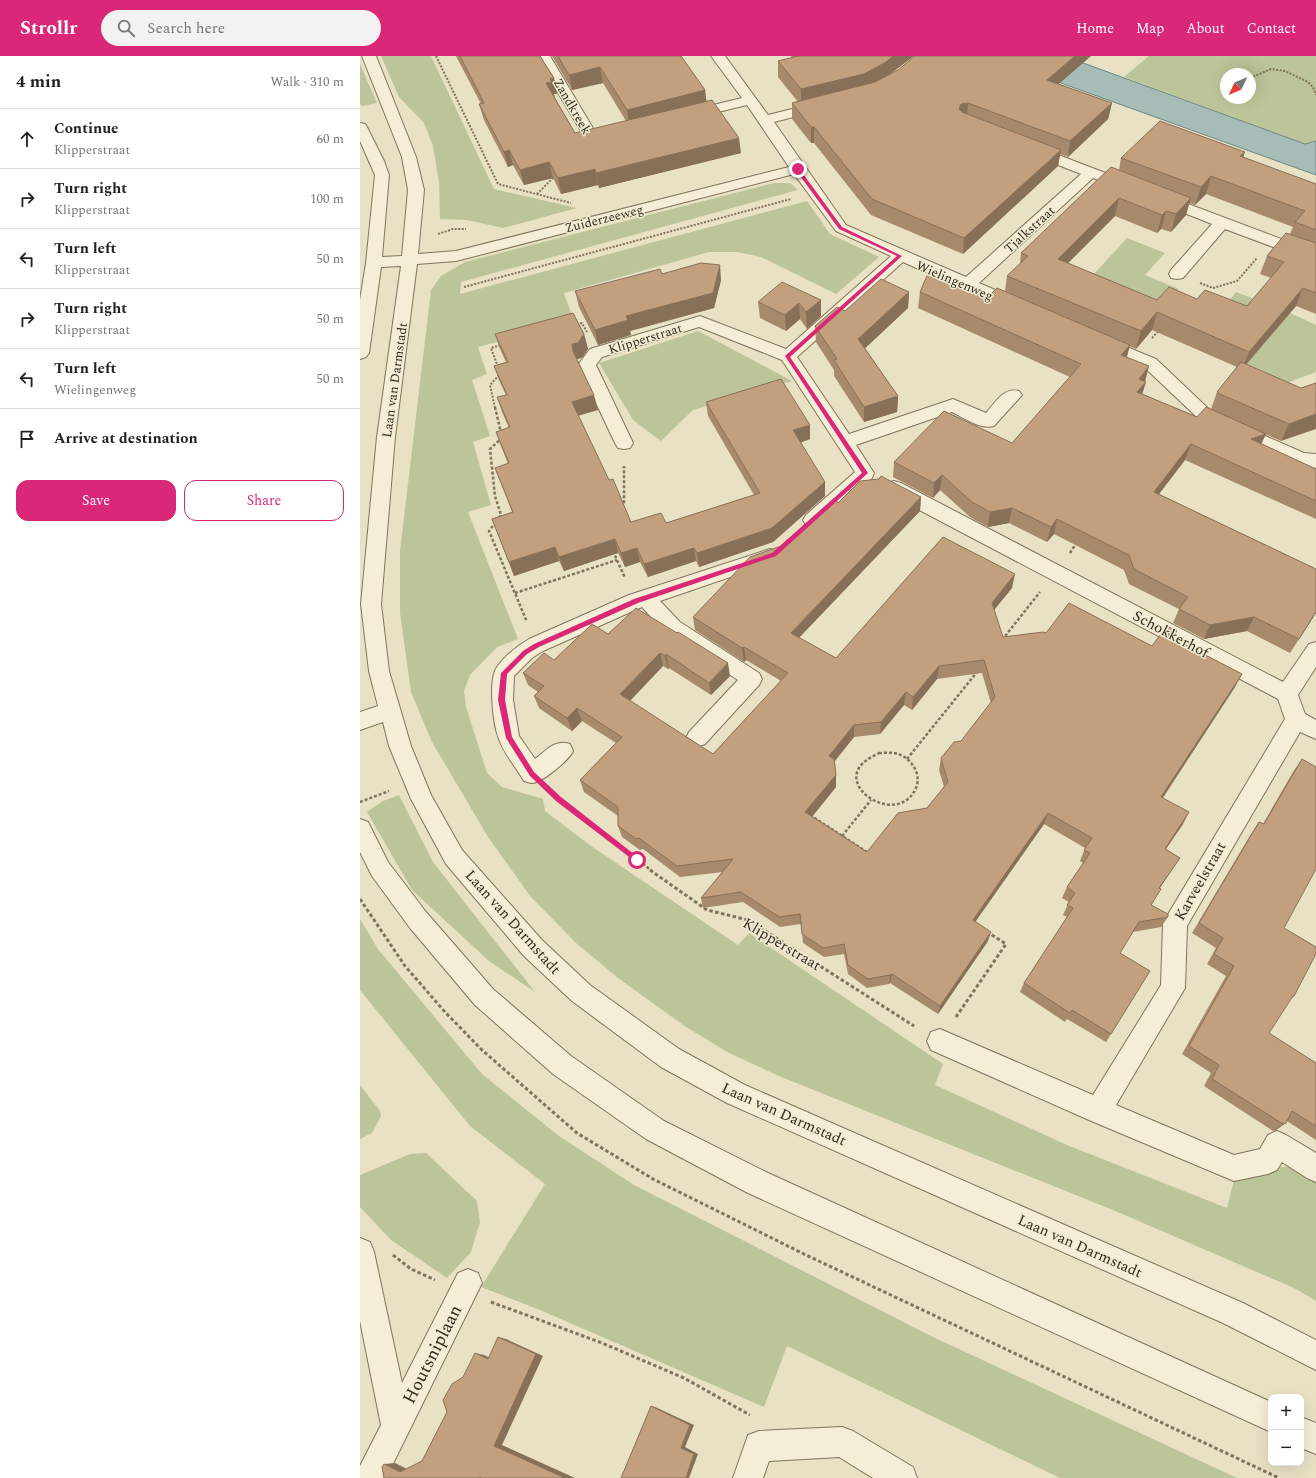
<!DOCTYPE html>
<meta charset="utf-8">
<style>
:root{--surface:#fff;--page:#f2f2f2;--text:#222;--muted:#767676;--line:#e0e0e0;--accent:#db2777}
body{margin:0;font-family:Spectral,serif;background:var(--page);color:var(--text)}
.controls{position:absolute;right:12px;bottom:12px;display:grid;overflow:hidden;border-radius:8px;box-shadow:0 4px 16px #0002}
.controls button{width:36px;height:36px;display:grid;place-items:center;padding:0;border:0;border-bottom:1px solid var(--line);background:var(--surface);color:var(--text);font:20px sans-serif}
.compass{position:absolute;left:860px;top:12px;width:36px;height:36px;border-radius:50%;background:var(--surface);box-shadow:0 4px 16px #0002;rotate:226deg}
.stop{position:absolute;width:12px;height:12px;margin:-9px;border:3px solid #db2777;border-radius:50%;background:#fff}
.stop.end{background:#db2777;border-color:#fff;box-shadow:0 1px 4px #0008}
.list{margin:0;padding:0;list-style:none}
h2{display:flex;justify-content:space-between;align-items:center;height:52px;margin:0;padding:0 16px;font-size:17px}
h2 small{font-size:13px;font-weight:400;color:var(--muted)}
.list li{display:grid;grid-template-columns:26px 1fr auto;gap:12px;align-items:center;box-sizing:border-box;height:60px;padding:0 16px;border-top:1px solid var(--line)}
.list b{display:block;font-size:15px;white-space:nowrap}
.list p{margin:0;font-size:13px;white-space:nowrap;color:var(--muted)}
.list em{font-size:13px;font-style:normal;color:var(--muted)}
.actions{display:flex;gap:8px;padding:12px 16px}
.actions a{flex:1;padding:9px 0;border:1px solid var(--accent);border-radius:12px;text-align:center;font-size:14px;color:var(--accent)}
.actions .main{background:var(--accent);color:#fff}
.icon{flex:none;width:22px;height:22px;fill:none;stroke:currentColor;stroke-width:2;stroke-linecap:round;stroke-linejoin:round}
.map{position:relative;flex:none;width:956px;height:1422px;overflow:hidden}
header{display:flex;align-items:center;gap:24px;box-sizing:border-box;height:56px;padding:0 20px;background:var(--accent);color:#fff}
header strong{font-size:19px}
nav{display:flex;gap:22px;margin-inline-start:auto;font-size:14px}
.search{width:280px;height:36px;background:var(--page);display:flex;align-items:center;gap:10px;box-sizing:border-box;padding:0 14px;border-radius:22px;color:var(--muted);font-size:15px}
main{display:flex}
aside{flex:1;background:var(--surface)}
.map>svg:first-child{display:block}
.green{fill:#bcc599;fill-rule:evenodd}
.water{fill:#a5bcb7;stroke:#6d8984}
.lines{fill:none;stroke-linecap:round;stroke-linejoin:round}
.minor-casing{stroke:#81735c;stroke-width:2}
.path-far2{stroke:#81735c;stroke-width:2;stroke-dasharray:2 1.5;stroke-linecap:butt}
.path-far1{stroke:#81735c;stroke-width:2.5;stroke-dasharray:3 2;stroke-linecap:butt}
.path{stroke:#81735c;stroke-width:3;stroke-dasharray:3.5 2.5;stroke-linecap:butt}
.minor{fill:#f4eed6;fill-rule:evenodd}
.wall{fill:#a78a6c;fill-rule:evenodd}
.shaded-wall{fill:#887058}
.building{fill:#c2a07e;stroke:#887058;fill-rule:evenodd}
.route{fill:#db2777}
.labels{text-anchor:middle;stroke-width:3;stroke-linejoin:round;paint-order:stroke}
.far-street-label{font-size:13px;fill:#322a1f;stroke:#f1ebd2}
.street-label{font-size:15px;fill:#322a1f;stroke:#f1ebd2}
.near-street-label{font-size:18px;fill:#322a1f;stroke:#f1ebd2}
</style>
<header>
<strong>Strollr</strong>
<div class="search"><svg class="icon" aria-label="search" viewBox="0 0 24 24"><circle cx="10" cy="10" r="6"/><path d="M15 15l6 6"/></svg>Search here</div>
<nav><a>Home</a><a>Map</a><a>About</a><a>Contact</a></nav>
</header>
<main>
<aside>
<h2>4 min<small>Walk · 310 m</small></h2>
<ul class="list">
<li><svg class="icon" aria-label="ahead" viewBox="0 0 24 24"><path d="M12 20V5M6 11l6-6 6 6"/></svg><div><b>Continue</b><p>Klipperstraat</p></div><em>60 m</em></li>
<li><svg class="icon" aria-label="right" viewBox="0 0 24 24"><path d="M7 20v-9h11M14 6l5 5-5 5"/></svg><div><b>Turn right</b><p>Klipperstraat</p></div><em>100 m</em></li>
<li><svg class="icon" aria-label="left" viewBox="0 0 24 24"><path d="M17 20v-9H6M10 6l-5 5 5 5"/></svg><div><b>Turn left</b><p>Klipperstraat</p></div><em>50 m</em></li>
<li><svg class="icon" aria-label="right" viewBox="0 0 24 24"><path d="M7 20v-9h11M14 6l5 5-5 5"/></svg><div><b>Turn right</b><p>Klipperstraat</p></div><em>50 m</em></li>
<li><svg class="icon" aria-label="left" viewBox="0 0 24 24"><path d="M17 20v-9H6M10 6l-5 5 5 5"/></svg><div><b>Turn left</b><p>Wielingenweg</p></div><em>50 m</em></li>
<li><svg class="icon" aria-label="arrive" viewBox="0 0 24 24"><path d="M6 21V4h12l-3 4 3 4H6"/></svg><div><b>Arrive at destination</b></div></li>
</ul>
<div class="actions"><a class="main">Save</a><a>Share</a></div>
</aside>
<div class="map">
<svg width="956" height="1422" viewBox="0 0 956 1422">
<rect width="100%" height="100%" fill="#e8e1c4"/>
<path class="green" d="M21 0H71L134 133 217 152 143 172 107 164 80 163 79 126 73 90 64 67 39 41Z
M789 0H956V85L945 88 764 21ZM866 18H890V42H866Z
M0 9V8L17 47 2 50 0 48Z
M414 127H430L438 134 101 226 100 238 447 145 470 178 519 201 476 238 401 201 377 196H349L204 237 214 266 118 291 127 318 112 324 130 380 113 386 131 449 108 456 158 583 137 591 110 619 104 635 106 651 127 717 142 731 183 743 185 755 231 790 378 889 389 877 583 1008 575 1029 707 1089 867 1152 874 1124 913 1112 932 1110 956 1125V1245L934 1232 753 1154 419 1020 369 997 326 971 258 922 216 887 171 841 128 781 72 686 51 636 40 557V495L71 234 81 220 105 206Z
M767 182 805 197 785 219 819 233 806 248 734 218Z
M876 236 924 254 956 269V316L927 327 886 309 868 246Z
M338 275 432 325 333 354 301 385 273 364 239 307Z
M39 739 73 806 175 936 129 905 52 834 7 756 23 745Z
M0 863 18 893 122 1018 199 1080 274 1129 573 1281 877 1422H700L427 1290 404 1351 180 1254 121 1231 185 1128 110 1070 0 934Z
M0 1029 20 1055 21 1060 12 1077 0 1083Z
M66 1097 117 1145 120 1166 111 1196 87 1222 31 1184 0 1151V1119L50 1098Z"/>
<path class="water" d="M626 0H704L945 88 956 85V119Z"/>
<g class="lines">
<defs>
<path id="minor" d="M2 0H16L56 101 64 134 58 198 96 195 429 111 387 49 329 63 324 62 322 59 324 56 382 42 351 0H365L408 59 460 46 465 47 467 50 465 53 414 66 486 169 606 221 721 118 665 96 663 93 665 90 670 89 675 90 774 128 777 131 774 134 769 136 733 122 619 227 663 246 665 250 663 254 657 255 651 254 543 206 437 301 489 378 593 343 626 357C635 347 644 331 659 335L662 339 634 370C621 374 604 362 592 356L496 389 514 417 512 422 460 469 453 471 446 469 443 464 446 459 495 416 422 304 339 271 242 301 236 309 273 387 270 392 264 393 258 392 255 387 218 309 230 293 340 260 426 293 531 200 476 175 434 118 96 205 57 208 35 381 21 548 29 615 51 690 71 739 102 794 182 884 230 929 319 993 385 1029 883 1247 956 1284V1314L863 1267 367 1047 301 1011 212 945 164 900 86 808 51 743 29 690 23 666 0 674V656L18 650 9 615 1 548 17 381 41 210 21 211 9 297 6 301 0 303V244L6 207 15 119 0 85V67L5 68 7 71 24 105 29 119 22 201 42 200 48 134 42 101Z
M176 0H190L237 79 252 75 257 76 259 79 257 82 233 88 228 87Z
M799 137 956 196V207L865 173 823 222 817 223 811 222 809 218 811 214 852 168 794 145 791 142 794 139Z
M740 280 796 303 853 357 944 397 956 398V412L935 408 841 365 784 311 734 290 732 286 734 282Z
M534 425 541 427 923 626 949 588 956 586V611L938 639 945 658 956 664V683L940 676 827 870 825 932 756 1049 874 1099 900 1093 908 1079 917 1075 926 1079 956 1097V1126L947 1122 922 1106 917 1114 908 1118 874 1125 729 1064 571 994 567 985 571 976 580 973 733 1039 801 929 803 868 807 860 925 663 918 643 527 437 525 432 527 427Z
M410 493 417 495 420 500 417 505 300 545 320 566 399 617 402 623 399 629 345 688 337 691 329 688 326 682 329 676 378 624 306 578 282 551 183 595 172 602 154 620 153 644 159 680 175 703C186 695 195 683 210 688L213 695C209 704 184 725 173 727 170 727 167 726 164 725 156 711 144 698 139 683 133 669 128 623 137 611 145 600 157 590 169 583L269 539Z
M0 763 8 766 28 806 66 856 133 933 211 1000 304 1065 408 1117 911 1346V1376L388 1137 286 1083 193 1018 115 949 50 872 12 820 0 796Z
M0 1182 10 1186 14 1196 42 1327 98 1217 108 1213 118 1217 122 1227 26 1422H0V1410L21 1369 0 1265Z
M941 1361 956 1367V1398L941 1392Z
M482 1371 493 1375 553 1411 557 1422H513L479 1401 409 1405 403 1422H373L388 1379 399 1375Z"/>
</defs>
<use href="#minor" class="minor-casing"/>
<path class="path-far2" d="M76 0 138 128 211 147
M890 22 911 13 925 15 948 26 953 31 956 39
M177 138 195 120
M78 178 93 173H106
M840 227 853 232 877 225 897 202
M104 231 431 143
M217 269 222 267 227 276
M792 282 799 274
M138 311 131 292 141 289
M135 352 130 329 140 318"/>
<path class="path-far1" d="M135 351 141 377
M261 450 264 449V410
M139 462 141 459 135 440 130 393 142 382
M136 466 129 475 167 566
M253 495 265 522
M710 497 717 486
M155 537 257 504
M642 584 680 536
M519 697C525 697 532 696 538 698 551 702 562 718 556 732 539 771 476 733 503 707 507 703 514 700 519 697Z
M547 703 617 616
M192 737 292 815
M0 746 29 735
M450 759 510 798
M482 780 511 744"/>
<path class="path" d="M290 814 347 854 388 864 554 970
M0 843 45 910 85 956 122 994 217 1077 293 1123 446 1199 919 1422
M596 961 646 888 629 877
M33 1199 51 1213 75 1224
M131 1246 242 1287 324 1322 390 1359"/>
<use href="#minor" class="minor"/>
</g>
<path class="wall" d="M96 0H180L194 22 197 38H194L195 42 215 77 266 65 243 27 212 34 192 0H321L345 34 346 45 381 97 239 132 238 129 201 138 193 122 164 129 153 109 148 111 124 64 119 48H121Z
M431 0H554L528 19 731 0 698 28 752 47 748 63 708 101 700 98 698 110 603 198 511 159 454 87H451L432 63V47L438 46 418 21V5L432 2Z
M883 101 956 128V258L936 250 886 309 941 332 956 327 921 385 905 378 901 388 956 413V463L825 404 799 438 956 513V557L930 597 887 575 844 583 813 567 819 553 769 528 764 514 694 478 687 486 649 467 628 471 610 461 580 434 573 442 533 421 534 406 652 387 710 321 558 252 560 236 629 240 645 235 647 220 660 208 661 197 759 114 761 102ZM846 138 933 171 930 178 907 200 900 218 911 222 887 250 837 243 797 244 708 207 755 160 797 177 801 173 811 176 826 159 829 147 835 149ZM792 274 877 311 857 336 851 353 837 361 782 338 785 326 766 301 769 290 776 293Z
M302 218 361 224 354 252 270 275 271 279 238 289 219 251 215 235Z
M549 236 548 252 505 292 538 340 537 356 504 366 474 320V314L456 286 455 270 485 255Z
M461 244V260L447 273 440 263 426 275 400 262 398 246Z
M135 278H224L228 293 222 302 217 303 238 354 218 360 249 424 271 466 306 467 394 439 348 360 346 346 450 383 440 387 465 440 413 486 339 511 336 505 288 521 280 506 265 511 258 497 204 515 199 505 154 520 132 463 152 456 135 412 148 408 141 390 136 376 149 372 142 356 137 341 146 339 139 324 134 310 146 306 140 293Z
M561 441 560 455 439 582 476 602 652 532 634 554 643 581 686 577 792 590 807 570 817 575 814 583 875 631 803 742 823 768 806 793 820 802 800 832 791 849 808 861 801 871 773 876 760 897 751 978 746 986 707 963 705 966 660 936 664 927 707 861 703 859 709 846 702 842 707 831 723 807 720 805 725 792 684 768 616 865 628 885 578 958 530 927 529 928 507 932 488 918 484 898 464 901 443 887 441 868 420 871 383 846 343 852 341 842 363 816 320 821 283 793 280 794 262 781 258 770V760L224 736 220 724 256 687 222 665 212 675 179 652 174 640 178 636 168 629 163 617 194 604 248 578 370 620 351 639 309 612 308 613 303 610 270 645 353 698 421 625 386 604 384 606 335 574 333 561 421 490 478 447ZM622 617 631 647 601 685 581 702 579 714 584 731 567 752 507 796 452 761 476 731V719L475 705 494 681 520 678 544 649 552 654 577 623Z
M942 703 924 872 934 940 929 945 909 977 956 1007V1084L927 1065 916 1074 913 1075 844 1030 851 1017 822 998 866 920 847 908 856 892 832 877 891 778 899 766 903 768 933 716Z"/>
<path class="shaded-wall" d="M533 0H554L525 22 503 34 441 49V33Z
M715 0H731L685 40 687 24Z
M240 11 243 27 212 34 209 19Z
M194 22 197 38H194L195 42 186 27 190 23Z
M345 34 347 49 269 69 267 54Z
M608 47 607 63 599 53 601 48Z
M752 47 748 63 708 101 710 85Z
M451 71H454V87H451Z
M379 82 381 97 239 132 236 117Z
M149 94 153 109 148 111 144 96Z
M701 94 698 110 603 198 604 182Z
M885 96 879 114 880 100Z
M189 106 193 122 164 129 160 114Z
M235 113 238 129 201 138 198 122Z
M851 120 846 138 835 149 841 131Z
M759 142 755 160 694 221 698 203Z
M831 142 826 159 811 176 816 158Z
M806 155 801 173 797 177 802 159Z
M360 209 361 224 354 252 270 275 271 279 238 289 235 274 266 260Z
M943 232 936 250 882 313 889 296Z
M549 236 548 252 498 299V283Z
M461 244V260L447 273 446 256Z
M439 247 440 263 426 275 425 259Z
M797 256 792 274 776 293 781 275Z
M224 278 228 293 222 302 215 303 217 310 212 288Z
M770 289 766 305 761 299Z
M789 310 785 326 779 323Z
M786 326 781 342 777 336Z
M234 339 238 354 215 360 212 346Z
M538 340 537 356 504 366V351Z
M956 358V373L921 385 929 368Z
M450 369V383L433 389V374Z
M906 378 899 393 891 383Z
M831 388 825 404 789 451 794 436Z
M582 419 580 434 573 442 574 427Z
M465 426V440L413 486 339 511 337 497Z
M561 441 560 455 431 590V577Z
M652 452 649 467 628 471 630 456Z
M697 463 694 478 687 486 691 471Z
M255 483 258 497 204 515 199 501Z
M195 491 199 505 154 520 149 506Z
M277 492 280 506 265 511 261 497Z
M334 492 336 505 288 521 284 508Z
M655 518 652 532 629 560 632 547Z
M956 556V557L930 597 939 583Z
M894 561 887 575 844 583 850 569Z
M384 591 386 604 384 606 382 592Z
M300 597 303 610 264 651 260 638Z
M306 598 309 612 308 613 305 600Z
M368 607 370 620 351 639 349 627Z
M579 610 577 623 552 654 553 641Z
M882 618 875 631 795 753 801 741Z
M546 636 544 649 520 678 521 666Z
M217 652 222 665 212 675 207 662Z
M494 669V681L469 712V700Z
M476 719V731L446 768 445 756Z
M829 756 823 768 799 803 805 793Z
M688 757 684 768 610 873 613 864Z
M820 802 813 812 793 842 799 832Z
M631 876 628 885 578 958 580 950Z
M532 918 530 927 529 928 530 919Z
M926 1067 916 1074 913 1075 923 1068Z
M138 1281 146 1283 183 1300 142 1389 215 1422H205L134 1390Z
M115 1297 124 1299 136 1305 128 1303Z
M291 1350 295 1351 334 1369 325 1391 338 1398 329 1422H326L321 1392Z
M35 1407 51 1415 40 1416 24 1408Z"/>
<path class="building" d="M100 0H180L194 22 190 23 192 26 186 27 215 77 352 44 379 82 236 117 235 113 198 122 189 106 160 114 149 94 144 96 119 48 124 47Z
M198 0H321L345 34 267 54 240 11 209 19Z
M438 0H533L526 6 504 18 441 33 418 5Z
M555 0H715L687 24 752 47 710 85 608 47 601 48 599 53 602 56 701 94 604 182 512 143 454 71H451L432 47 515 26 538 14Z
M800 65 885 96 880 100 956 128V174L935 166 945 155 851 120 841 131 761 102Z
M751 111 831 142 816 158 806 155 802 159 759 142 698 203 797 244 809 231 837 243 845 234 887 250 924 206 907 200 926 177 956 187V237L943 232 889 296 797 256 781 275 647 220 668 200 661 197Z
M341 207 360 209 353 237 266 260 268 264 235 274 215 235 300 213 302 218Z
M569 215 629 240 637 232 770 289 761 299 789 310 779 323 786 326 777 336 837 361 846 351 906 378 891 383 956 413V445L831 388 794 436 956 513V556L939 583 894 561 850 569 819 553 828 541 774 513 769 499 697 463 691 471 652 452 630 456 612 446 582 419 574 427 534 406 584 355 652 387 721 308 560 236Z
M521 223 549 236 498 283 538 340 504 351 474 304 477 303 455 270 477 251 485 255Z
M422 226 461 244 446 256 439 247 425 259 398 246Z
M213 257 224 278 218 287 212 288 213 295 234 339 212 346 249 424 253 423 271 466 301 457 306 467 400 437 346 346 421 323 450 369 433 374 465 426 412 472 337 497 334 492 284 508 277 492 261 497 255 483 199 501 195 491 149 506 132 463 153 456 135 412 149 407 136 376 150 371 137 341 147 339 134 310 148 306 135 278Z
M881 306 941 332 956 327V358L929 368 860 338 857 336Z
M521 420 561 441 431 577 476 602 583 481 655 518 632 547 643 581 683 576 686 577 709 547 792 590 807 570 817 575 803 577 882 618 801 741 829 756 805 793 820 802 799 832 801 833 791 849 808 858V861L779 866 760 897 790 915 751 978 712 954 710 957 664 927 713 852 707 849 715 837 707 831 730 797 724 794 732 782 688 757 613 864 631 876 580 950 532 918 530 919 508 923 488 909 484 888 463 892 442 878 440 858 419 861 381 836 341 842 373 803 317 810 279 782 276 783 258 770V751L220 724 262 681 217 652 207 662 174 640 184 630 163 617 184 597 194 604 232 568 248 578 276 552 317 577 318 576 368 607 349 627 306 598 305 600 300 597 260 638 353 698 428 617 384 591 382 592 333 561 390 501 421 490 475 442 478 447 500 425 519 423ZM624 604 635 641 601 685 594 686 581 702 588 726 567 752 538 757 507 796 445 756 476 719 474 703 469 700 494 669 521 666 546 636 553 641 579 610Z
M942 703 956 711V813L924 872 956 891V898L934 940H933L909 977 956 1007V1070L932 1055 926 1067 923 1068 852 1023 859 1009 829 990 874 910 854 898 863 882 839 867 899 766 904 768Z
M138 1281 176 1298 134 1390 205 1422H122L119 1421V1422H24L22 1411 24 1408 40 1416 62 1405 87 1356 83 1344 92 1328 103 1321 115 1297 128 1303Z
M291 1350 330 1369 321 1392 334 1398 326 1422H261Z"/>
<path class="route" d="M438 111 482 171 542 200 430 301 508 417 416 500 278 547 179 591 167 598 147 618 145 644 152 681 174 716 201 741 279 802V807H277L196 745 170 720 146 682 138 644 141 617 163 595 174 588 274 543 412 497 502 417 425 300 537 200 479 173 435 113Z"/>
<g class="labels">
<g class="far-street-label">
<text transform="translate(213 50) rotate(60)" y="5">Zandkreek</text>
<text transform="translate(244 162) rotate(-14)" y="5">Zuiderzeeweg</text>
<text transform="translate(669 173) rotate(-42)" y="5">Tjalkstraat</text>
<text transform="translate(595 224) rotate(23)" y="5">Wielingenweg</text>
<text transform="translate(285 282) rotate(-17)" y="5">Klipperstraat</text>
<text transform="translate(34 324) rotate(-82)" y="5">Laan van Darmstadt</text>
</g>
<g class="street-label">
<text transform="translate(811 578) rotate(28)" y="5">Schokkerhof</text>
<text transform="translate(840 825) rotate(-60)" y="5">Karveelstraat</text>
<text transform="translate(153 866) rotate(48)" y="5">Laan van Darmstadt</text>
<text transform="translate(422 888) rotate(31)" y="5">Klipperstraat</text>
<text transform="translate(424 1058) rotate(24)" y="5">Laan van Darmstadt</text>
<text transform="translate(720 1190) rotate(24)" y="5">Laan van Darmstadt</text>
</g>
<g class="near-street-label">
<text transform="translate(72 1298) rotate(-63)" y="6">Houtsniplaan</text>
</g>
</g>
</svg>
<div class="controls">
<button>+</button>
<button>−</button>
</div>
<svg class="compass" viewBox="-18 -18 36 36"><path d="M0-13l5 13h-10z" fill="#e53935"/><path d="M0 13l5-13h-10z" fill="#767676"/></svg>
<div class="stop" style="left:277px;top:804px"></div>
<div class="stop end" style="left:438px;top:113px"></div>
</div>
</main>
